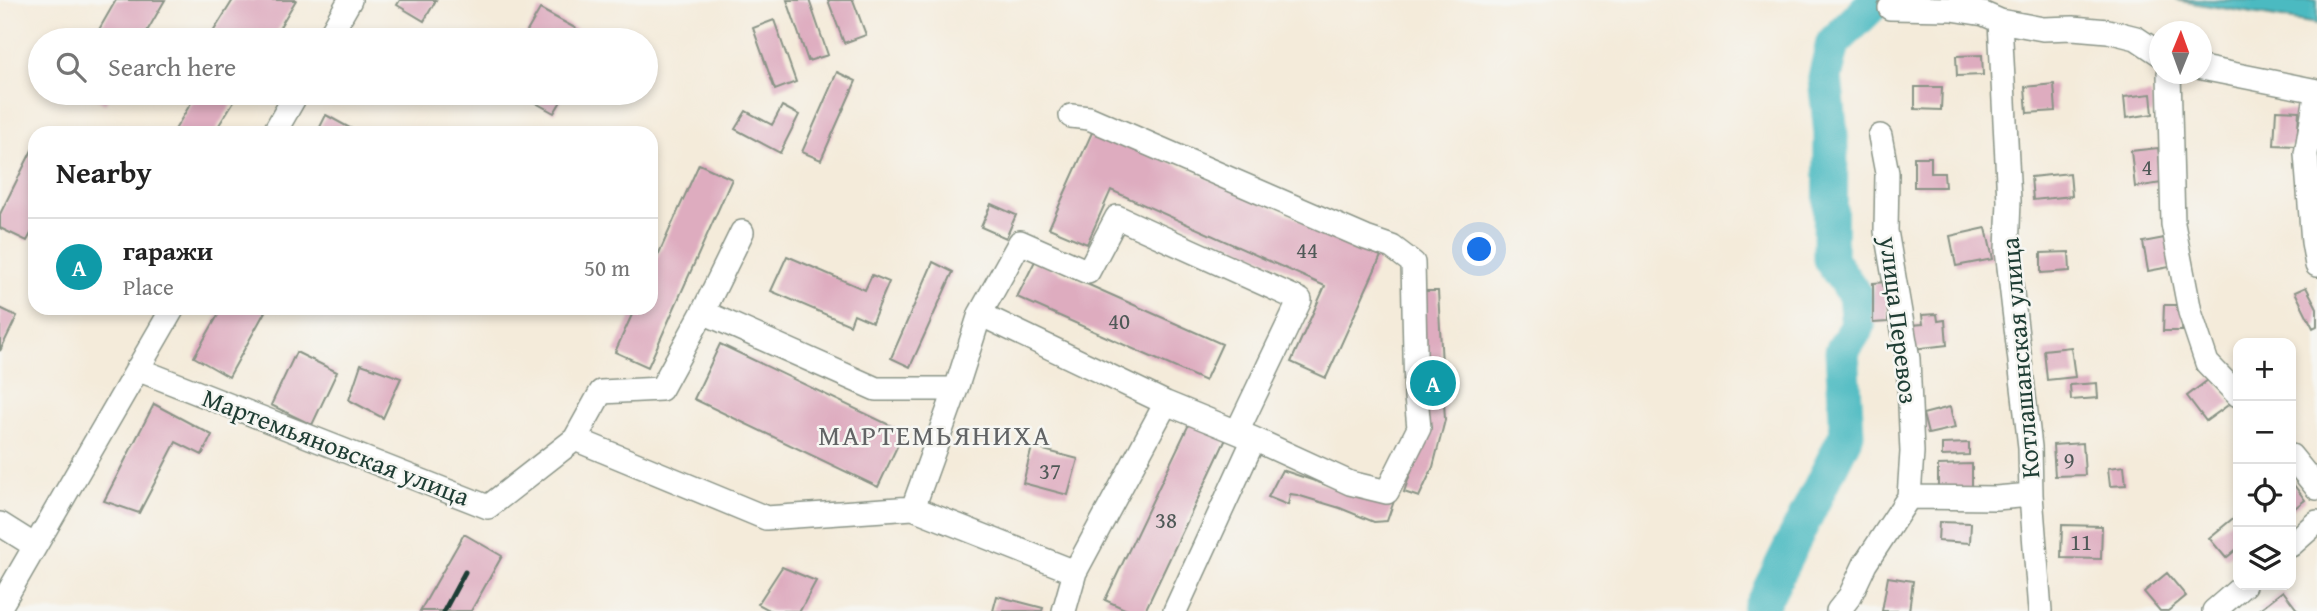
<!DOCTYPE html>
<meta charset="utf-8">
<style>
:root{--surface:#fff;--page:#f6f6f6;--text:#222;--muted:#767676;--line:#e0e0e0;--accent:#0f766e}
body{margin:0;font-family:"Gentium Book Plus",serif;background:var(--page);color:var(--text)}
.controls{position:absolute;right:21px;bottom:21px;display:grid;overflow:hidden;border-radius:14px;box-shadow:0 4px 10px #0003}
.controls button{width:63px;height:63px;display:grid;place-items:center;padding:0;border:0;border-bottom:2px solid var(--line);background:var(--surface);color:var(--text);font:35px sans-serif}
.compass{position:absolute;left:2149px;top:21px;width:63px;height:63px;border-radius:50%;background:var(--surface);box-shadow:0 4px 10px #0003;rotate:1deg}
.you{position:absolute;left:1480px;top:250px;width:24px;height:24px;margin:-18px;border:5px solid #fff;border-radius:50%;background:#1a73e8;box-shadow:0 0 0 10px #1a73e833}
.badge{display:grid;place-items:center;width:46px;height:46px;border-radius:50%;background:var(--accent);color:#fff;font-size:23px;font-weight:700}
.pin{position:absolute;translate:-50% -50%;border:4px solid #fff;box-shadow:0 2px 7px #0006}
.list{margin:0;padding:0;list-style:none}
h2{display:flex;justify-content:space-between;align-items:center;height:91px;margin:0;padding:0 28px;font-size:30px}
h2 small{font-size:23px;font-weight:400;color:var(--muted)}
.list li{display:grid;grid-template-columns:46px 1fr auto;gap:21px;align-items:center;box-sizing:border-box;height:98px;padding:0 28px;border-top:2px solid var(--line)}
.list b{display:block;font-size:26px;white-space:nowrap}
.list p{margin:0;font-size:23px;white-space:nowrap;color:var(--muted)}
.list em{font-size:23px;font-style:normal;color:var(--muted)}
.icon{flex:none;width:38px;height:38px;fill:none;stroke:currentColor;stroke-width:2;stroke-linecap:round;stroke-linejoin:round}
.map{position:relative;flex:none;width:2317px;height:611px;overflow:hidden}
.search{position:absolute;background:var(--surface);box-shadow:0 4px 10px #0003;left:28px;top:28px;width:630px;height:77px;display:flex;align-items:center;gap:18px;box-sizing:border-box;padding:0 24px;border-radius:38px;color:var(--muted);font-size:26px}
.panel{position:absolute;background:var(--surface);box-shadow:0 4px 10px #0003;left:28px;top:126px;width:630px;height:189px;border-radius:21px}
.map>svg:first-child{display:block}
.water{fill:#4bbac1;stroke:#357c7a;stroke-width:2}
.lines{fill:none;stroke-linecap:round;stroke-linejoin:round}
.river{stroke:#4bbac1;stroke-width:35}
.building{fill:#deacbf}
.minor-casing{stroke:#8a9487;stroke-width:26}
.minor{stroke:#fff;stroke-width:23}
.rail{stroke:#1f3d34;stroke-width:5}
.labels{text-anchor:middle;stroke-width:5;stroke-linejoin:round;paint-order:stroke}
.number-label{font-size:23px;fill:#4f5957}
.street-label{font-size:26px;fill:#1f3d34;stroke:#f6f6f2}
.neighbourhood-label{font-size:28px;letter-spacing:2px;fill:#626465;stroke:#f6f6f2}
</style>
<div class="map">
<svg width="2317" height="611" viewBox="0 0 2317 611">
<rect width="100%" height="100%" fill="#f6f6f2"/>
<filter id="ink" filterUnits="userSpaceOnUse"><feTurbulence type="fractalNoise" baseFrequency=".0143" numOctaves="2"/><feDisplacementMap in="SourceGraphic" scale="14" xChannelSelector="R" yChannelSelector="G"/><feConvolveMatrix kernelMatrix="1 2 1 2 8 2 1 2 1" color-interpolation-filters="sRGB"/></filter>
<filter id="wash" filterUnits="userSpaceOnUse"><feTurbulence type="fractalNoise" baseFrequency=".00686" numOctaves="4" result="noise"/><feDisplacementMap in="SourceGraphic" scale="28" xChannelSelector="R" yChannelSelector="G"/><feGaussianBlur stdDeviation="1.57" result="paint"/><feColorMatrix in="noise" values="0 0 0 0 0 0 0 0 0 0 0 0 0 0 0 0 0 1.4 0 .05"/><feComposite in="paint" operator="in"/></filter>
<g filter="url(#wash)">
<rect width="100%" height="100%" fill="#f4ebda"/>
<path class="water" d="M2175 0H2317V24Z"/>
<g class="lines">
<path class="river" d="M1759 611 1847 433 1842 351 1858 326 1855 295 1830 259 1831 134 1825 78 1833 43 1877 0"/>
</g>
<g id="blocks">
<path class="building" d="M116 0H165L142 40H93Z
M233 0H296L272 40H208Z
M400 0H436L424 21 397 5Z
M787 0H809L828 55 808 61Z
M828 0H853L866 35 844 43Z
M540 9 597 40H522Z
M774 20 796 82 775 90 753 28Z
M1982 55 1983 75 1957 76 1956 56Z
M837 72 856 81 821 160 802 152Z
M2054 84 2056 111 2027 113 2025 87Z
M1915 87H1942L1941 110 1915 109Z
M87 93H112L105 104Z
M197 93H239L214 133H173Z
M518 93H566L554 113Z
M2151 94 2153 114 2126 118 2124 97Z
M782 106 799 115 780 153 735 129 746 111 772 125Z
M2276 110 2299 111 2297 146 2274 145Z
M326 115 359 133H317Z
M1094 128 1381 256 1326 378 1291 362 1325 286 1111 190 1087 244 1049 228Z
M33 148 35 149V226L27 241 0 228V214Z
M2158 148 2162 183 2135 187 2131 151Z
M1914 157H1931V173H1944L1945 187H1914Z
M699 164 732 179 648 367 615 352 635 308H651V271Z
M2070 173 2072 196 2033 200 2031 177Z
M991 204 1016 215 1006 238 981 227Z
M1986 228 1993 259 1956 266 1950 236Z
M2170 237 2175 266 2148 271 2143 242Z
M2069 252 2070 271 2041 273V253Z
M787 256 865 290 872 275 889 282 872 322 854 314 850 325 771 291Z
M1035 261 1222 344 1205 381 1017 297Z
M933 262 953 272 910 367 891 358Z
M1888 282V322L1873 323V283Z
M2306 287 2317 308V326L2313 328 2295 292Z
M1421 291H1438L1445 420 1433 467 1419 497 1404 492 1421 442Z
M2164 305H2183L2182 331H2163Z
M0 308 17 316 0 351Z
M222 308H267L229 377 194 357Z
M1937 314 1938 321 1945 320 1947 345 1913 349 1911 325 1923 324 1922 315Z
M720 344 904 432 878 487 694 399Z
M2071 347 2075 377 2047 380 2044 350Z
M296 352 337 372 312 425 271 405Z
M361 364 401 378 383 418 349 400Z
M2212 377 2231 403 2206 421 2187 396Z
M2097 383 2098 398 2071 400 2070 385Z
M154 404 212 435 202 455 176 442 139 513 104 501Z
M1950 407 1955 428 1928 434 1923 414Z
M1190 422 1226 439 1145 611H1129L1105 600Z
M1969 443V455L1942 456V444Z
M2083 443 2085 475 2055 476 2053 445Z
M1032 447 1078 459 1068 495 1023 483Z
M1972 464V490H1938V465Z
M2124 466 2126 485 2110 486 2108 468Z
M1282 470 1371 500 1394 501 1387 521 1374 522 1340 508 1297 495 1290 494 1288 505 1268 497Z
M2291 481 2305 500 2291 511Z
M2237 515 2238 548 2226 558 2209 538Z
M1939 522 1971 523 1970 543 1938 541Z
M2062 525 2102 526 2101 559 2061 558Z
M464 534 502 556 471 611H420Z
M782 567 816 581 800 611H771L758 604Z
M2167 573 2186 596 2168 611H2160L2144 592Z
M1888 577 1913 581 1909 611H1882Z
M2283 591 2298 611H2257Z
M997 596 1043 608 1042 611H993Z"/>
</g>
</g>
<g filter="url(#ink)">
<use href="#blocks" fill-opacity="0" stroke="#8a9487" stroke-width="2"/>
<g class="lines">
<defs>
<path id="minor" d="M1890 8 1952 9 1984 14 2000 21 2043 29 2073 28 2108 31 2136 38 2160 54
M2000 21 2009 201 2007 250 2030 447 2031 495 2040 611
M327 40 350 0
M2202 68 2317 91
M2169 74 2173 224 2190 312 2207 363 2238 395
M2317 91 2306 154 2313 242 2317 265
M1071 116 1089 118 1366 238 1392 247 1413 263 1416 397 1419 428 1387 492 1350 483 1254 439
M274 133 297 93
M703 312 742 232
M137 369 488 507 575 439 766 518 913 508 1075 572 1064 611
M1166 403 1237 432
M575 439 601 392 661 389 703 312 876 389H956
M2291 456 2317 488
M1909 497 1996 498 2031 495
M913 508 956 389 980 314
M0 524 35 546
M2291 545 2317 522
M1075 572 1166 403 980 314 1020 242 1088 272 1117 217 1300 300 1237 432 1254 439 1175 611
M0 607 173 308
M1838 611 1850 596 1865 564 1909 497 1912 452 1908 359 1886 231 1887 173 1880 136
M2214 611 2244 585"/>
</defs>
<use href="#minor" class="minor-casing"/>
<use href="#minor" class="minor"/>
<path class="rail" d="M444 611 465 572"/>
</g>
</g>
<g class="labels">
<g class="number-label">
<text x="2147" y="175">4</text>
<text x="1307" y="258">44</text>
<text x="1119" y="329">40</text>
<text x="2069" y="468">9</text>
<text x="1050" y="479">37</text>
<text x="1166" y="528">38</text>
<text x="2081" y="550">11</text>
</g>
<g class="street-label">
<text transform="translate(1899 320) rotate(83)" y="9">улица Перевоз</text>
<text transform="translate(2020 358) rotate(-95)" y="9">Котлашанская улица</text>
<text transform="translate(336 447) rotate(21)" y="9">Мартемьяновская улица</text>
</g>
<g class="neighbourhood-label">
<text x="935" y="445">МАРТЕМЬЯНИХА</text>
</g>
</g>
</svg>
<div class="controls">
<button>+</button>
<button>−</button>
<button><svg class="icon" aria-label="locate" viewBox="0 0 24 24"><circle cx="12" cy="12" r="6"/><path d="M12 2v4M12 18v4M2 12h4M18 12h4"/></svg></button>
<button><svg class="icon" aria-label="layers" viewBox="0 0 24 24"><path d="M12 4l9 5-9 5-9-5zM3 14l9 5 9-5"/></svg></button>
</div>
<svg class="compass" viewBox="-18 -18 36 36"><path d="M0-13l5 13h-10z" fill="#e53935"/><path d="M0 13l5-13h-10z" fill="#767676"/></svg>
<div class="you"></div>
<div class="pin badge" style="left:1433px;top:383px;background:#0f9aa8">A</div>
<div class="search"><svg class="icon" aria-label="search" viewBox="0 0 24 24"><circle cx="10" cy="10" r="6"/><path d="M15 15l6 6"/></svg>Search here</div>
<section class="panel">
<h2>Nearby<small></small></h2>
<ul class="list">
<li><span class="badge" style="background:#0f9aa8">A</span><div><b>гаражи</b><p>Place</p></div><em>50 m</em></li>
</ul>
</section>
</div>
